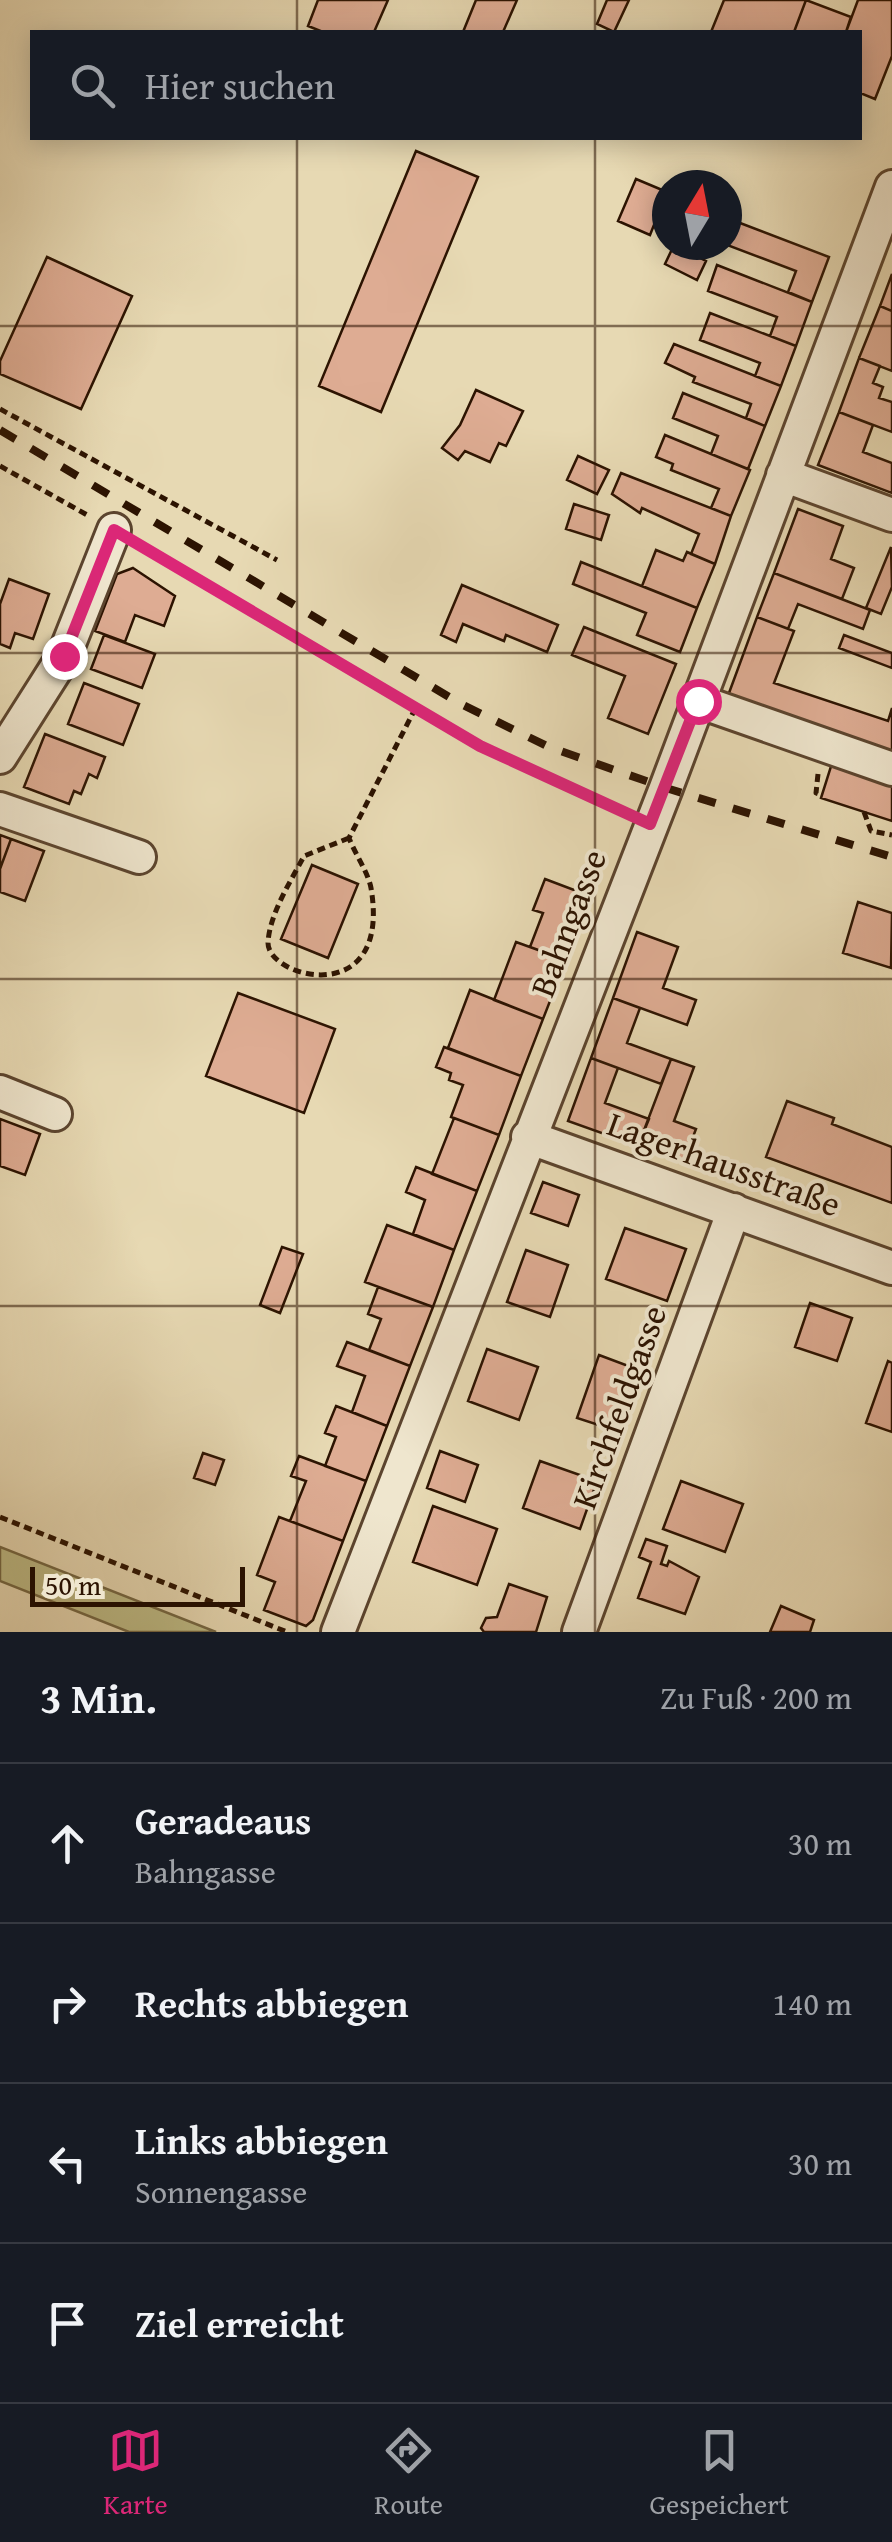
<!DOCTYPE html>
<html lang="de">
<meta charset="utf-8">
<style>
:root{--surface:#171b24;--page:#242831;--text:#f1f3f6;--muted:#9ea1a6;--line:#363941;--accent:#db2777}
body{margin:0;font-family:"Gentium Book Plus",serif;background:var(--page);color:var(--text)}
.compass{position:absolute;left:652px;top:170px;width:90px;height:90px;border-radius:50%;background:var(--surface);box-shadow:0 5px 25px #0003;rotate:10deg}
.scale{position:absolute;left:30px;bottom:25px;width:215px;box-sizing:border-box;padding-left:10px;border:5px solid #2c1301;border-top:0;font-size:28px;line-height:35px;white-space:nowrap;color:#2c1301;-webkit-text-stroke:8px #efe6ce;paint-order:stroke}
.stop{position:absolute;width:30px;height:30px;margin:-22px;border:8px solid #db2777;border-radius:50%;background:#fff}
.stop.end{background:#db2777;border-color:#fff;box-shadow:0 2px 10px #0008}
.list{margin:0;padding:0;list-style:none}
h2{display:flex;justify-content:space-between;align-items:center;height:130px;margin:0;padding:0 40px;font-size:42px}
h2 small{font-size:32px;font-weight:400;color:var(--muted)}
.list li{display:grid;grid-template-columns:65px 1fr auto;gap:30px;align-items:center;box-sizing:border-box;height:160px;padding:0 40px;border-top:2px solid var(--line)}
.list b{display:block;font-size:38px;white-space:nowrap}
.list p{margin:0;font-size:32px;white-space:nowrap;color:var(--muted)}
.list em{font-size:32px;font-style:normal;color:var(--muted)}
.icon{flex:none;width:55px;height:55px;fill:none;stroke:currentColor;stroke-width:2;stroke-linecap:round;stroke-linejoin:round}
.map{position:relative;flex:none;width:892px;height:1632px;overflow:hidden}
.search{position:absolute;background:var(--surface);box-shadow:0 5px 25px #0003;left:30px;right:30px;top:30px;height:110px;display:flex;align-items:center;gap:25px;box-sizing:border-box;padding:0 35px;border-radius:0px;color:var(--muted);font-size:38px}
.sheet{height:770px;background:var(--surface)}
nav{display:flex;justify-content:space-around;align-items:center;box-sizing:border-box;height:140px;border-top:2px solid var(--line);background:var(--surface);font-size:28px;color:var(--muted)}
nav a{display:grid;justify-items:center;gap:5px}
nav .on{color:var(--accent)}
.map>svg:first-child{display:block}
.green{fill:#bebc87;stroke:#756844;stroke-width:2.5}
.building{fill:#deac93;stroke:#2c1301;stroke-width:2.5}
.lines{fill:none;stroke-linecap:round;stroke-linejoin:round}
.minor-casing{stroke:#5b442e;stroke-width:38}
.path{stroke:#2c1301;stroke-width:5;stroke-dasharray:8 5;stroke-linecap:butt}
.minor{stroke:#efe6ce;stroke-width:32}
.rail{stroke:#2c1301;stroke-width:8;stroke-dasharray:18 18;stroke-linecap:butt}
.route{stroke:#db2777;stroke-width:12}
.grid{fill:none;stroke:#2c1301;stroke-width:2.5;stroke-opacity:0.55}
.labels{text-anchor:middle;stroke-width:8;stroke-linejoin:round;paint-order:stroke}
.street-label{font-size:35px;fill:#2c1301;stroke:#efe6ce}
</style>
<div class="map">
<svg width="892" height="1632" viewBox="0 0 892 1632">
<rect width="100%" height="100%" fill="#e7d9b3"/>
<filter id="stains"><feTurbulence type="fractalNoise" baseFrequency=".002" numOctaves="4"/><feColorMatrix values="0 0 0 0 .2 0 0 0 0 .09 0 0 0 0 .02 0 0 0 .5 -.17"/></filter>
<radialGradient id="worn" r=".72"><stop offset=".6" stop-color="#630" stop-opacity="0"/><stop offset="1" stop-color="#630" stop-opacity=".3"/></radialGradient>
<path class="green" d="M0 1547 216 1632H129L0 1581Z"/>
<path class="building" d="M318 0H388L374 32H323L308 26Z
M476 0H517L503 32H463Z
M607 0H629L614 32 597 24Z
M724 0H806L794 32H711Z
M806 0 851 17 846 32H794Z
M858 0H892V56L875 99 860 93V32H846Z
M416 151 478 177 381 412 319 386Z
M636 179 667 192 650 235 618 221Z
M727 218 829 257 812 302 788 292 796 271 727 245Z
M674 245 706 261 697 280 665 264Z
M47 257 132 296 81 409 0 374V361Z
M717 265 812 302 796 346 770 336 777 317 708 291Z
M892 274V311L880 306Z
M880 306 892 311V371L859 358Z
M710 313 796 346 781 386 755 376 760 363 700 340Z
M674 344 781 386 765 426 746 418 751 404 693 382 695 377 665 363Z
M859 358 880 366 873 383 883 387 879 398 892 402V432L839 412Z
M476 390 523 411 506 446 499 443 490 462 465 451 458 460 442 448 460 425Z
M683 393 765 426 748 469 711 454 718 436 673 418Z
M839 412 873 425 863 452 892 463V493L818 465Z
M665 435 750 470 731 516 711 508 719 489 671 470 673 464 656 457Z
M578 456 609 470 597 494 567 480Z
M621 473 731 516 715 564 691 554 699 534 642 508 640 513 612 494Z
M574 504 609 515 601 540 566 529Z
M798 509 843 526 831 559 854 568 842 599 774 573Z
M891 547 892 587 881 614 866 608Z
M656 550 683 561 687 552 715 564 697 608 642 586Z
M581 562 697 608 680 652 637 635 646 613 573 584Z
M133 568 175 596 164 626 135 615 125 642 95 631 117 574Z
M774 573 870 610 863 629 798 604 788 629 757 617Z
M9 579 49 594 33 639 15 633 10 648 0 644V604Z
M462 585 558 625 547 652 506 635 504 641 463 624 456 642 441 635Z
M757 617 794 631 774 683 888 721 892 708V754L733 700 729 693Z
M584 627 676 664 648 734 608 718 625 676 572 655Z
M104 635 155 654 142 688 91 669Z
M844 635 892 653V668L839 648Z
M84 683 139 704 123 745 68 724Z
M45 734 105 757 97 778 89 774 81 794 74 791 69 804 24 787Z
M833 760 892 779V821L821 798Z
M0 835 11 839 0 869Z
M11 839 44 851 25 901 0 892V869Z
M312 865 358 884 328 958 281 939Z
M545 879 590 896 566 960 530 947 543 913 533 910Z
M858 902 892 913 891 968 843 953Z
M637 932 678 947 663 988 696 1000 687 1025 613 998Z
M516 942 566 960 543 1019 494 1000Z
M470 990 543 1019 521 1076 448 1048Z
M238 993 335 1029 304 1113 206 1076Z
M613 998 640 1008 627 1043 671 1059 661 1084 591 1058Z
M444 1047 521 1076 499 1135 451 1117 463 1085 449 1080 451 1073 436 1067Z
M591 1058 618 1068 605 1103 649 1119 638 1146 568 1121Z
M671 1059 694 1067 674 1121 696 1129 683 1163 638 1146Z
M787 1101 834 1118 832 1124 892 1147V1203L766 1157Z
M454 1118 499 1135 477 1191 432 1174Z
M0 1119 40 1134 25 1175 0 1166Z
M416 1167 477 1191 454 1250 413 1234 425 1200 406 1192Z
M543 1182 579 1195 568 1226 531 1213Z
M387 1225 454 1250 433 1307 365 1282Z
M625 1228 686 1249 667 1301 606 1279Z
M282 1247 303 1254 280 1313 260 1305Z
M526 1250 568 1265 550 1317 507 1302Z
M378 1287 433 1307 410 1366 369 1350 381 1319 368 1314Z
M810 1303 852 1318 837 1361 795 1347Z
M347 1342 410 1366 387 1426 352 1412 365 1376 337 1366Z
M487 1349 538 1367 519 1420 468 1401Z
M599 1355 639 1370 617 1431 577 1418Z
M888 1361 892 1363V1432L866 1423Z
M336 1406 387 1426 366 1481 325 1466 336 1437 325 1433Z
M440 1451 478 1465 465 1502 427 1488Z
M203 1453 224 1460 215 1485 194 1478Z
M299 1456 366 1481 343 1541 290 1521 306 1481 291 1476Z
M540 1461 597 1481 580 1529 523 1508Z
M681 1481 743 1504 725 1552 663 1529Z
M433 1506 497 1529 477 1585 413 1562Z
M279 1517 343 1541 313 1620 306 1626 264 1610 275 1582 257 1575Z
M646 1539 667 1546 661 1564 667 1566 669 1561 699 1577 685 1614 638 1598 651 1562 639 1557Z
M509 1584 547 1597 536 1632H484L481 1628 486 1618 497 1617Z
M781 1606 814 1620 810 1632H770Z"/>
<g class="lines">
<defs>
<path id="minor" d="M783 475 892 515
M698 701 892 769
M0 757 64 656 114 530
M0 809 139 857
M0 1092 55 1114
M528 1137 892 1268
M338 1632 666 788 892 187
M579 1632 734 1210"/>
</defs>
<use href="#minor" class="minor-casing"/>
<path class="path" d="M0 409 277 560
M0 466 89 516
M137 544 480 746 626 813
M818 774 816 793 822 795
M864 812 871 831 892 835
M349 838 304 856C291 881 270 913 268 942 266 978 392 1011 371 888 368 872 355 854 349 838L415 709
M0 1517 287 1632"/>
<use href="#minor" class="minor"/>
<path class="rail" d="M0 430 461 704 549 747 666 788 892 857"/>
</g>
<g class="lines">
<path class="route" d="M64 656 114 530 480 746 650 824 698 701"/>
</g>
<path class="grid" d="M297 0V32M595 0V32M297 138V1632M595 138V1632M0 326H892M0 653H892M0 979H892M0 1306H892"/>
<g class="labels">
<g class="street-label">
<text transform="translate(568 923) rotate(-69)" y="12">Bahngasse</text>
<text transform="translate(724 1164) rotate(20)" y="12">Lagerhausstraße</text>
<text transform="translate(619 1407) rotate(-70)" y="12">Kirchfeldgasse</text>
</g>
</g>
<rect width="100%" height="100%" filter="url(#stains)"/>
<rect width="100%" height="100%" fill="url(#worn)"/>
</svg>
<svg class="compass" viewBox="-18 -18 36 36"><path d="M0-13l5 13h-10z" fill="#e53935"/><path d="M0 13l5-13h-10z" fill="#9ea1a6"/></svg>
<div class="scale">50 m</div>
<div class="stop" style="left:698px;top:701px"></div>
<div class="stop end" style="left:64px;top:656px"></div>
<div class="search"><svg class="icon" aria-label="search" viewBox="0 0 24 24"><circle cx="10" cy="10" r="6"/><path d="M15 15l6 6"/></svg>Hier suchen</div>
</div>
<section class="sheet">
<h2>3 Min.<small>Zu Fuß · 200 m</small></h2>
<ul class="list">
<li><svg class="icon" aria-label="ahead" viewBox="0 0 24 24"><path d="M12 20V5M6 11l6-6 6 6"/></svg><div><b>Geradeaus</b><p>Bahngasse</p></div><em>30 m</em></li>
<li><svg class="icon" aria-label="right" viewBox="0 0 24 24"><path d="M7 20v-9h11M14 6l5 5-5 5"/></svg><div><b>Rechts abbiegen</b></div><em>140 m</em></li>
<li><svg class="icon" aria-label="left" viewBox="0 0 24 24"><path d="M17 20v-9H6M10 6l-5 5 5 5"/></svg><div><b>Links abbiegen</b><p>Sonnengasse</p></div><em>30 m</em></li>
<li><svg class="icon" aria-label="arrive" viewBox="0 0 24 24"><path d="M6 21V4h12l-3 4 3 4H6"/></svg><div><b>Ziel erreicht</b></div></li>
</ul>
</section>
<nav>
<a class="on"><svg class="icon" aria-label="map" viewBox="0 0 24 24"><path d="M3 6l6-2 6 2 6-2v14l-6 2-6-2-6 2zM9 4v14M15 6v14"/></svg>Karte</a>
<a><svg class="icon" aria-label="directions" viewBox="0 0 24 24"><path d="M12 3l9 9-9 9-9-9zM9 14v-3h6M13 9l2 2-2 2"/></svg>Route</a>
<a><svg class="icon" aria-label="saved" viewBox="0 0 24 24"><path d="M7 4h10v16l-5-4-5 4z"/></svg>Gespeichert</a>
</nav>
